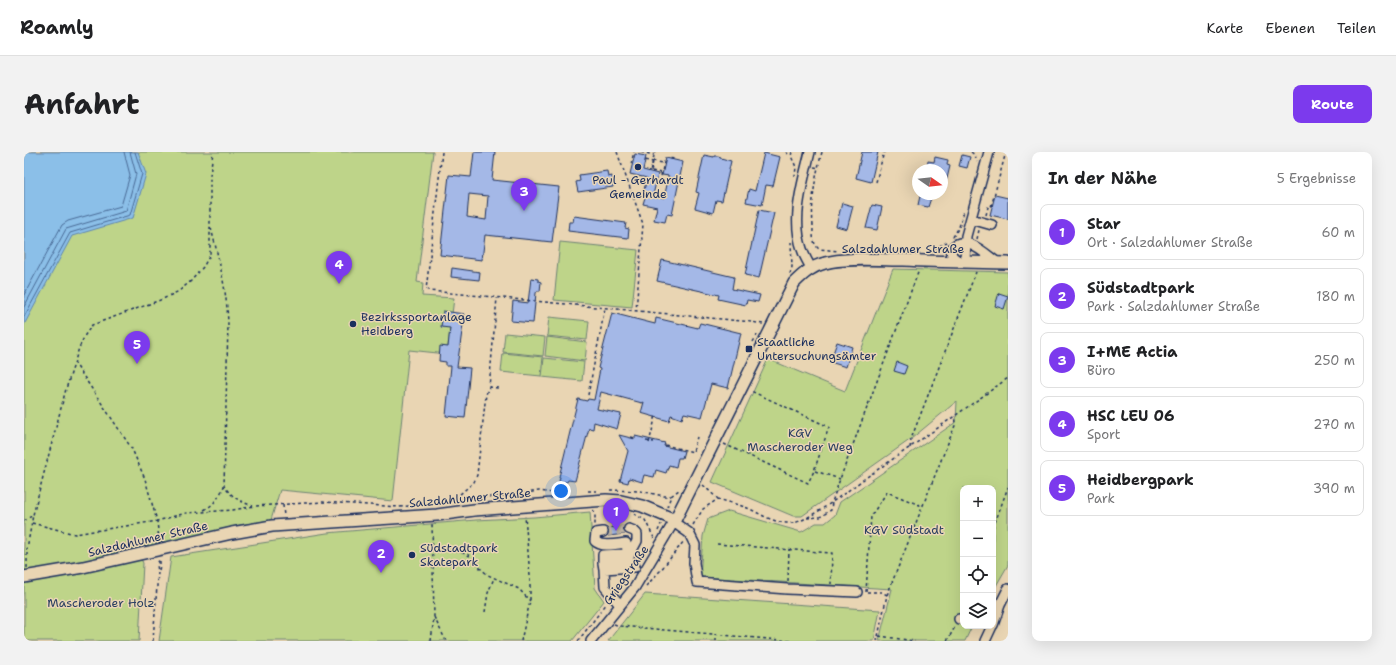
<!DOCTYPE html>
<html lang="de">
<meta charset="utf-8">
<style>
:root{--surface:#fff;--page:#f2f2f2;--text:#202124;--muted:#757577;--line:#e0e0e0;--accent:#7c3aed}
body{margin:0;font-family:"Shantell Sans",sans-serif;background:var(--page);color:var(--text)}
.controls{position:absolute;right:12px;bottom:12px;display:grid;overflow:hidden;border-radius:8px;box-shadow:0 4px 16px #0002}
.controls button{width:36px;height:36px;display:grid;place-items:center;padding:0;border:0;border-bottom:1px solid var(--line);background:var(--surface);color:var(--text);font:20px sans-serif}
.compass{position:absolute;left:888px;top:12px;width:36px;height:36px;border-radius:50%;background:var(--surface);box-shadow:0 4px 16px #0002;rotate:104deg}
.you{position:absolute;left:537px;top:339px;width:14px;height:14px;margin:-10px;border:3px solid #fff;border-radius:50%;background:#1a73e8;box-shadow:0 0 0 6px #1a73e833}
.badge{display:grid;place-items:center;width:26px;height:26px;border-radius:50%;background:var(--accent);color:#fff;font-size:13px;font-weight:700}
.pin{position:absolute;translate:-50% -33px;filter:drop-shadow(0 1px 2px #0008)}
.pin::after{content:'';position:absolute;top:21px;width:14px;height:12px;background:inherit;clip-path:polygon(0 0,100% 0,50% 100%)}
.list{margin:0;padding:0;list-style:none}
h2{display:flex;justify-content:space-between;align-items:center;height:52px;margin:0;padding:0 16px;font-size:17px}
h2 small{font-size:13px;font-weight:400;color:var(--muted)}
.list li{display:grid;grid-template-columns:26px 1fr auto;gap:12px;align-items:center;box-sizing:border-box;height:56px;margin:0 8px 8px;padding:0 8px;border:1px solid var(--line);border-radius:8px}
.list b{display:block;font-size:15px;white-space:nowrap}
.list p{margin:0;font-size:13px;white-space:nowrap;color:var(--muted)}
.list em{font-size:13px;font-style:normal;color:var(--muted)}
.icon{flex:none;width:22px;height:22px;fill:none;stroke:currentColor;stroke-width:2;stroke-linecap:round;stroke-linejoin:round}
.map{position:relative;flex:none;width:984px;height:489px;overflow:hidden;border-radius:8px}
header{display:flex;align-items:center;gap:24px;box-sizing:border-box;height:56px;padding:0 20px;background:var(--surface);border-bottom:1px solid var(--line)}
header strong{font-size:19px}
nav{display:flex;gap:22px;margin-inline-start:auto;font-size:14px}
.intro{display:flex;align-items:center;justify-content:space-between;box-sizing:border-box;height:96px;padding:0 24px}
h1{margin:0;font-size:28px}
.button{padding:10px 18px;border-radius:8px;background:var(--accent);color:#fff;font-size:14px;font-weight:700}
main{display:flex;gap:24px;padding:0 24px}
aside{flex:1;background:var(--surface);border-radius:8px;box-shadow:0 4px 16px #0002}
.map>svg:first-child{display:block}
.green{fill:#bed489;stroke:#6c8274}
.water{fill:#8bbfe8;stroke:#5e85b1}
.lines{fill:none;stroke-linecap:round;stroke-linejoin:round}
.shore{stroke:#486995;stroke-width:1}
.building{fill:#a4b8e7;stroke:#1b2f5e;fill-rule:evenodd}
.minor-tunnel{stroke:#c0b4a2;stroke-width:9;stroke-dasharray:9 4.5;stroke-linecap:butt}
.minor-casing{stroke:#1b2f5e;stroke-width:12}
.major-casing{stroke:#1b2f5e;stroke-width:14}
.path{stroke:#1b2f5e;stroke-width:1.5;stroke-dasharray:3 3;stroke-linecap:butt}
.minor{stroke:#e9d5b3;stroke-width:9}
.major{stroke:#e9d5b3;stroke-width:11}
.poi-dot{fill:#1b2f5e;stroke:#e9d5b3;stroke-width:1.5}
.labels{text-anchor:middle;stroke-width:3;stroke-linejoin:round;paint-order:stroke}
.poi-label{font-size:12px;fill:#1b2f5e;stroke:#e9d5b3;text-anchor:start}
.street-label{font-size:12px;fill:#1b2f5e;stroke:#e9d5b3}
.park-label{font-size:12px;fill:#2b4062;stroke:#e9d5b3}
</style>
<header>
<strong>Roamly</strong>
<nav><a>Karte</a><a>Ebenen</a><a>Teilen</a></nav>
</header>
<div class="intro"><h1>Anfahrt</h1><a class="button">Route</a></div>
<main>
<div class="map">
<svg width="984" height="489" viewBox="0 0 984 489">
<rect width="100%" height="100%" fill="#e9d5b3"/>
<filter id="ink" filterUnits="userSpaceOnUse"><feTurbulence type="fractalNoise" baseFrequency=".025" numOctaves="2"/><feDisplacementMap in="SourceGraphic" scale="8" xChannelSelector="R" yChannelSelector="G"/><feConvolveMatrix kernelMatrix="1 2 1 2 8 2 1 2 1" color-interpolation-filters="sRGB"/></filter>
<g filter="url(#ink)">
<path class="green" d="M0 0H409L393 130 399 131 398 144 430 146 423 202 385 198 369 349 256 338 247 368 215 373 136 393 115 403 119 411 115 489H0Z
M536 90 614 98 608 155 530 148Z
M869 117 984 120V413L969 439V336H939V474H948L941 489H855L868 437 676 425 679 384 684 367 705 359 777 380 792 371H801L811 363 816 350 932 270 933 249 887 287 778 364H769L688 330 744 207 821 239Z
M525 165 565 169 563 188 523 184Z
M481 181 521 185 519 204 479 200Z
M523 185 563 190 561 209 521 204Z
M479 201 519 205 517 224 477 220Z
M520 206 560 210 558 229 518 225Z
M566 360 571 436 580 449 548 489H135L147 405 303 381 452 368 510 365Z
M621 442 856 458 850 489H584Z"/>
<path class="water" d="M0 0H114L122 22 109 66 48 84 0 173Z"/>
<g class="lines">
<path class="shore" d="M0 143 38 73 44 69 97 54 106 23 100 0
M0 155 42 77 102 59 112 22 106 0
M0 165 46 81 106 63 118 22 111 0"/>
</g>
<path class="building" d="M450 0H471L468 28 535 35 528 90 461 83 458 108 416 103 425 23 447 25ZM445 42 464 44 462 68 443 65Z
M838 0H854L847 30 832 26Z
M740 1 756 5 749 34 742 33 738 53 722 50 725 37 731 39Z
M611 2 622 4 619 18 634 22 629 43 640 46 645 24 638 23 642 6 659 10 648 63 643 62 641 70 630 68 633 55 619 52 622 42H619L623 26 606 22Z
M680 3 690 5V4H694L697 5V6L707 9 698 49 692 48 689 61 671 56 675 41 672 40Z
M938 3 946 5 943 16 935 14Z
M911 5 924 8 923 13 926 14 920 39 918 38V18H902L904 9 910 10Z
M583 19 584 25 588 24 589 35 554 40 552 30 556 29 555 23Z
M971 43 984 46V67L966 63Z
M896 44 907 46 904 55 894 53Z
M818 51 829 54 823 77 812 74Z
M848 53 858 55 853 78 842 76Z
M735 58 750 61 735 126 721 123Z
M550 64 602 71 601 76 605 77 604 86 544 79 545 70H549Z
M638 108 710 125 708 137 736 143 734 150 723 148 722 153 694 147 695 143 633 129Z
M428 116 456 120 455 128 427 125Z
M507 126 514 127V129L517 130 516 139H513L512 141 509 171 487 169 489 149 504 151Z
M975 141 984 144 980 157 971 154Z
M419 159 440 162 439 165H440L433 215 446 216 441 266 422 264 427 214H422V210L415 209 416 194 424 195 426 176 417 175Z
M588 161 631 172 632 166 674 176 676 171 717 181 704 236 687 232 678 265 660 261 658 267 647 263 645 269 617 261 620 250 618 251 577 240 573 257 597 262 593 277 570 270 569 277 565 276 551 329 544 328 543 330 535 329 536 325H535L554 247 563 249 564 247 570 248 576 217 574 216Z
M813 190 828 195 822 215 806 210Z
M873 210 883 214 880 222 870 219Z
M595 283 611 287V284L641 291 640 294 660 299 658 306H654L652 315 645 313 642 321 632 318 630 325 620 323 618 330 605 326 604 331 596 329 604 299Z
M600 374 599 378 601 382 584 384 585 380 583 376Z"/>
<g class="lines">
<path class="minor-tunnel" d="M579 380 605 377"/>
<defs>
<path id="minor" d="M786 0C779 30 767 66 778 97 780 104 784 110 787 116
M947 67 968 73
M936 110 928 104 927 98C939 79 961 102 974 111
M941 110 942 84 965 0
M650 371 655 374 665 381 671 393 670 411 673 430 763 437 833 440
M579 380 572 381 571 389C578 396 593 392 602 391L604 406 613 389V382L610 379 605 377
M579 411V403L600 402 611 415 601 409 579 411 580 417
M596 453 581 435 580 417 610 415
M935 467H939
M969 473 976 453 984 437
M567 489 611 435 651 368
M961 489 968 474"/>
<path id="major" d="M0 425 59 415 208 381 248 374 413 363 450 358 582 348 597 349 618 354 651 368 770 131C779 122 788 114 801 111 821 105 858 108 880 108 915 110 949 110 984 111"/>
</defs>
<use href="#minor" class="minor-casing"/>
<use href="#major" class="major-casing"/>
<path class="path" d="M418 0 403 130 402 137 406 139 728 170 739 172
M593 0 619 72 612 159
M617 0 630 3
M762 0 764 2
M768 0 767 4 772 15 771 24
M798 0C791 26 787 47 789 74 789 82 788 91 795 97L815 99
M947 0 951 3 953 10
M621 8 629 10
M629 9 639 11
M629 10 627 19 626 20 631 0
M607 12 610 0
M790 15 796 16
M628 19 637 21
M637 24 641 6 651 7
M852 30 860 0
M962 63 964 55H967L982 0
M187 76C195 108 203 139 204 172L200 334C209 346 215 349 229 354
M929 85 935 75 940 59
M953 87 955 78
M905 100 923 90
M766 122 768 115 767 90
M729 190 733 183
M50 210 108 297 121 327 133 369 135 388
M465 235 474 236
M564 243 581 156
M607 285 611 286
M622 289 630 290
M625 291 632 263
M700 292 784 331 790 319 805 275 727 239
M641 293 669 300 673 285
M886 296 887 287 952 120
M791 319 816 327
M679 333 694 347
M586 338 616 339 640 344H647
M564 339H574
M427 350 450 330 453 323 462 242 465 235 473 146
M259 353 260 365
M643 355 647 344 655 338
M180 358C190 353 196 344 200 334
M569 358 571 361V374
M610 362 621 368 630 386
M783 366 796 365 807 358 808 350 816 327 895 118
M0 369 9 363
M8 371 51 382 133 369 162 361 209 358 231 354 299 350 375 355 427 350 451 346 489 343 515 339 536 342
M669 373 679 357 694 347C704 350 716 353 726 357 740 364 752 372 768 371 784 370 826 337 840 327 888 294 937 260 984 226
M969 376 984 335
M634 379 637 372
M693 392 808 401 807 432
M408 398H426L443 402 453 410 456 416 464 423 495 437 506 449
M615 408 624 396
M3 416V397L9 363 42 237 55 196 61 183 68 173 139 147 155 139 167 129 179 115 186 103V23L189 0
M135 418 136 414V408
M764 429 765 397
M622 434 636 419 660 389
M594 436 603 424
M842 440 847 364 863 340 898 354
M843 440H858L863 443 853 489
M863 443 932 271 931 264
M461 460 464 441 470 426
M410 465 422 489
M590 472 596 474 767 489
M855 484 891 489
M129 489 134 420 133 413 135 408
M407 489 410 465 408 371
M497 489 506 449V424L501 364
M554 489 583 451
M692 489V483
M923 489 932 473"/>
<use href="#minor" class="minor"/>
<use href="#major" class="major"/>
</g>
</g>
<g class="poi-dot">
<circle cx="614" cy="15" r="4"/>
<circle cx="329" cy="172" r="4"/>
<rect x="721" y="193" width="8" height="8" rx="2"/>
<circle cx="388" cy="403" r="4"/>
</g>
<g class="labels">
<g class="poi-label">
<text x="614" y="32" text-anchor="middle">Paul - Gerhardt<tspan x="614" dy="14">Gemeinde</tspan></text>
<text x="337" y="169">Bezirkssportanlage<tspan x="337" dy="14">Heidberg</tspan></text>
<text x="733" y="194">Staatliche<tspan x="733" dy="14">Untersuchungsämter</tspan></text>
<text x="396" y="400">Südstadtpark<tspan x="396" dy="14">Skatepark</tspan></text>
</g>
<g class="street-label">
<text x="879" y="101">Salzdahlumer Straße</text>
<text transform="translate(446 346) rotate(-5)" y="4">Salzdahlumer Straße</text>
<text transform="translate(124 387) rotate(-13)" y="4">Salzdahlumer Straße</text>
<text transform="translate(602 423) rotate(-55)" y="4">Griegstraße</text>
</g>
<g class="park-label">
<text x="776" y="285">KGV<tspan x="776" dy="14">Mascheroder Weg</tspan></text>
<text x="880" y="382">KGV Südstadt</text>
<text x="77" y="455">Mascheroder Holz</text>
</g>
</g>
</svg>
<div class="controls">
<button>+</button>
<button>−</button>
<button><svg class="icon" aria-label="locate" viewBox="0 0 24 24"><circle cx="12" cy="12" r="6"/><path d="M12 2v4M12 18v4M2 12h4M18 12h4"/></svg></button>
<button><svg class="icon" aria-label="layers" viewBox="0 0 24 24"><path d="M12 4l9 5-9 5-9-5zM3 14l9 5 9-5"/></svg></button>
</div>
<svg class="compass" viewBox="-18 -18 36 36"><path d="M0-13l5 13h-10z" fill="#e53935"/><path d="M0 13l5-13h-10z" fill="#757577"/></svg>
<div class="you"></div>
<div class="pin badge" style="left:592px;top:379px">1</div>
<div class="pin badge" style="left:357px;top:421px">2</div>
<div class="pin badge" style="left:500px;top:59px">3</div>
<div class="pin badge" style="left:315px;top:132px">4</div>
<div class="pin badge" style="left:113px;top:212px">5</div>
</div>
<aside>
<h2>In der Nähe<small>5 Ergebnisse</small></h2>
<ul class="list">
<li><span class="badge">1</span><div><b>Star</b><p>Ort · Salzdahlumer Straße</p></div><em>60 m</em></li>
<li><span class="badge">2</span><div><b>Südstadtpark</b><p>Park · Salzdahlumer Straße</p></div><em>180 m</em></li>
<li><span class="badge">3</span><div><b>I+ME Actia</b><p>Büro</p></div><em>250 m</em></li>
<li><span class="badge">4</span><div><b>HSC LEU 06</b><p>Sport</p></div><em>270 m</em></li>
<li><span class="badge">5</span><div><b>Heidbergpark</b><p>Park</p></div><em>390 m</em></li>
</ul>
</aside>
</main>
